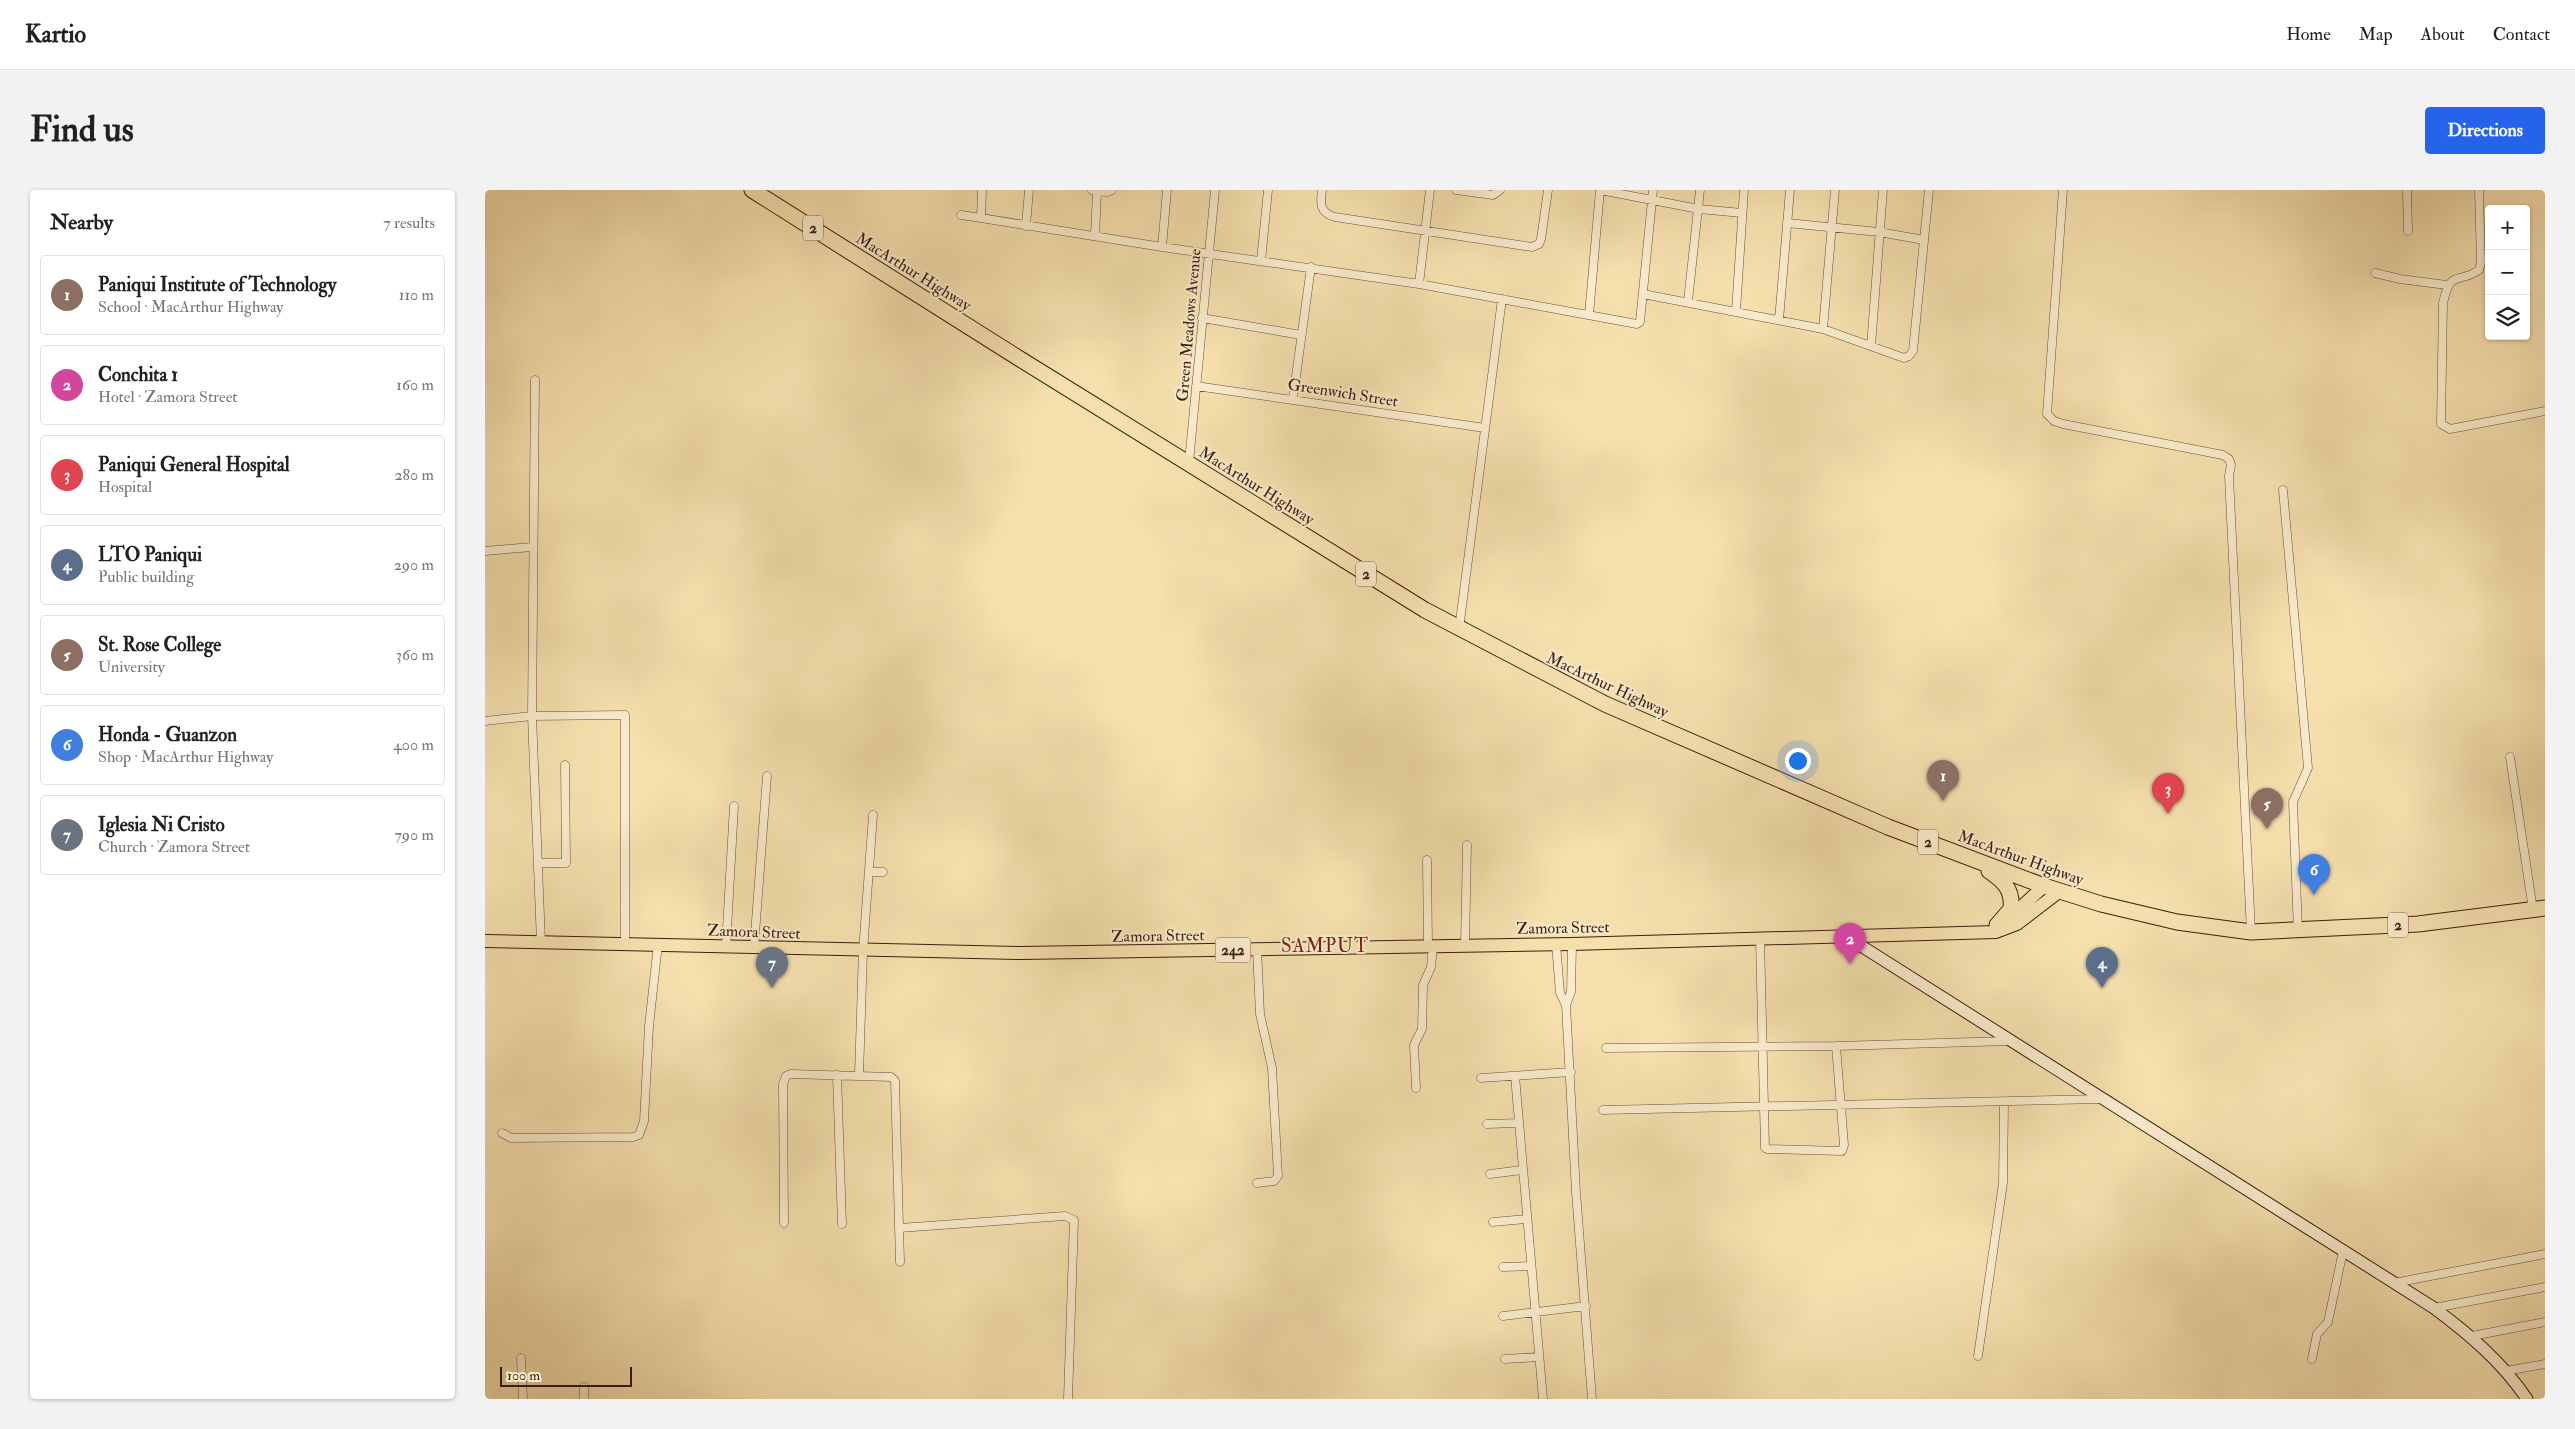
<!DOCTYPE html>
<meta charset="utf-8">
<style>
:root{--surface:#fff;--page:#f2f2f2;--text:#202124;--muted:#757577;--line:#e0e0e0;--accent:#2563eb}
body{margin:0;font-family:"IM FELL Double Pica",serif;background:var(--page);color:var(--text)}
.controls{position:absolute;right:15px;top:15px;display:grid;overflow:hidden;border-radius:5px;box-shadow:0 1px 4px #0004}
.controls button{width:45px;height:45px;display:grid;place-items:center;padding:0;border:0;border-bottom:1px solid var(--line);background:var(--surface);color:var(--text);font:25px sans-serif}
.scale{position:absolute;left:15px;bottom:12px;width:132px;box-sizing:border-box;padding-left:5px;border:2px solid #3e1b0d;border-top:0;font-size:14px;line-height:18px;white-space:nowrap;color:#3e1b0d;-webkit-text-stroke:4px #f8eaca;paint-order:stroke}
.you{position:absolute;left:1312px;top:570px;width:18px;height:18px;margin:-12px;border:4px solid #fff;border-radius:50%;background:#1a73e8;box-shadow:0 0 0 8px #1a73e833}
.badge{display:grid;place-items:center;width:32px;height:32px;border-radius:50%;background:var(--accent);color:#fff;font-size:16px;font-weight:700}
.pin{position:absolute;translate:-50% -41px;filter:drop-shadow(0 1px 2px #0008)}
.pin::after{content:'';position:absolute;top:26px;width:18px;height:15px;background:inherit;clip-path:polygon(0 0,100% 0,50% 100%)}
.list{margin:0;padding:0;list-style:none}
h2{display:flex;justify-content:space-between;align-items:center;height:65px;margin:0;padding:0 20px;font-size:21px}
h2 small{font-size:16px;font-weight:400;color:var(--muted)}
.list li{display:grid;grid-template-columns:32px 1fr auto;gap:15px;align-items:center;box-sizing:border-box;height:80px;margin:0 10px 10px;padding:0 10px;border:1px solid var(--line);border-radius:5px}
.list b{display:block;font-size:19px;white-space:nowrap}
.list p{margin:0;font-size:16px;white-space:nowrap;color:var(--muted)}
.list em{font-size:16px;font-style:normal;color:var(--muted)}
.icon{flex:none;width:28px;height:28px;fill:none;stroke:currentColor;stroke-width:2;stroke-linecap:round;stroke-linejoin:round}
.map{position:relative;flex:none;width:2060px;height:1209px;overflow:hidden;border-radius:5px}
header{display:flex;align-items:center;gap:30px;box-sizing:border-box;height:70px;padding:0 25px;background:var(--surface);border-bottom:1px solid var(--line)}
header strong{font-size:24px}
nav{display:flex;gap:28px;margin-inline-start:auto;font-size:18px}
.intro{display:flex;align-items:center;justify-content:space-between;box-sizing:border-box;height:120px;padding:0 30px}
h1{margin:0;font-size:35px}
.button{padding:12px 22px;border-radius:5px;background:var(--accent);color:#fff;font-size:18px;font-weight:700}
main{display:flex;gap:30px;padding:0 30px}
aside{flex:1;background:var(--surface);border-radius:5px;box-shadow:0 1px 4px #0004}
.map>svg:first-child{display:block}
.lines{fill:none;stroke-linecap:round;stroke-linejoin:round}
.street-casing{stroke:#6c4c35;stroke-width:9}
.secondary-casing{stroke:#3e1b0d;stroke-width:13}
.primary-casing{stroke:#3e1b0d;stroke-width:14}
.highway-casing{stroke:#3e1b0d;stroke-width:17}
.street{stroke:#f8eaca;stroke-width:8}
.secondary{stroke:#f8eaca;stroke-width:11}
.primary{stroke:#f4dfad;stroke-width:12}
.highway{stroke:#f4dfad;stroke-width:15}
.labels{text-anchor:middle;stroke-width:4;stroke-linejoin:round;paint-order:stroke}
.shield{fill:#f8eaca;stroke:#765946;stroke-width:1}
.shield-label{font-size:15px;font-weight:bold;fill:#3e1b0d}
.street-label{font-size:16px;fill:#3e1b0d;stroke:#f8eaca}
.quarter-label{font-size:19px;letter-spacing:1px;fill:#7a1f14;stroke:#f8eaca}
</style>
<header>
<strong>Kartio</strong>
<nav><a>Home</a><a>Map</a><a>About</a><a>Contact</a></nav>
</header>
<div class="intro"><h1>Find us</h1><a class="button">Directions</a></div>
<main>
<aside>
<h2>Nearby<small>7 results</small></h2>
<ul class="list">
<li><span class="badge" style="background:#8d6e63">1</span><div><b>Paniqui Institute of Technology</b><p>School · MacArthur Highway</p></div><em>110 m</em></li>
<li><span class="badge" style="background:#d1479c">2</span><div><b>Conchita 1</b><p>Hotel · Zamora Street</p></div><em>160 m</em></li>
<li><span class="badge" style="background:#e0444e">3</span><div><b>Paniqui General Hospital</b><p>Hospital</p></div><em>280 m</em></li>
<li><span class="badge" style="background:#5c6f8a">4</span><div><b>LTO Paniqui</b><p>Public building</p></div><em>290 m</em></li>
<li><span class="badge" style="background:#8d6e63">5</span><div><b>St. Rose College</b><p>University</p></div><em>360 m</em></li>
<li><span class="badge" style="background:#3f7fe0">6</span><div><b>Honda - Guanzon</b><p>Shop · MacArthur Highway</p></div><em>400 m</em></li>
<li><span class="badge" style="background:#6b7280">7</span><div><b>Iglesia Ni Cristo</b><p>Church · Zamora Street</p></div><em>790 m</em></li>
</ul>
</aside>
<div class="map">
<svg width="2060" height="1209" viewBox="0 0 2060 1209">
<rect width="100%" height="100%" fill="#f4dfad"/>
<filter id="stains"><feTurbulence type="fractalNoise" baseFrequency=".004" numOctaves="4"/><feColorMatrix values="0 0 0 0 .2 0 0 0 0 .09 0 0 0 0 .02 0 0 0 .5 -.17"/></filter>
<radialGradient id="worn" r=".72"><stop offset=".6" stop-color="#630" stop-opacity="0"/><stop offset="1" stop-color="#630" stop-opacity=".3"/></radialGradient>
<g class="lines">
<defs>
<path id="street" d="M497 0 496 28 677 57 934 94 1152 134 1155 132 1168 0
M607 0 622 2 627 0
M837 0C835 14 835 23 850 27L1047 57 1054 54 1056 49 1063 0
M971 0 1008 5 1015 0
M1578 0 1562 224 1569 231 1578 234 1738 265 1744 269 1746 275 1744 286 1766 742
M1922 0 1923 41
M1994 0 1996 73 1994 80C1972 95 1966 78 1958 113L1956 234 1965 239 2060 221
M476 25 496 28
M1302 33 1394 42 1439 50
M541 36 544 0
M610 46 612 2
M677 57 682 0
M776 71 783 0
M1890 83 1915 89 1962 95
M934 94 945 0
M1158 104 1338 139 1419 168 1424 166 1428 161 1444 0
M1203 111 1215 0
M1251 121 1259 0
M1104 125 1115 0 1214 19 1257 23
M717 128 816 145
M1294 130 1305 0
M1338 139 1350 0
M1386 156 1398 0
M50 190 47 526 56 752
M711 196 1000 238
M808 208 826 77
M704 272 730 0
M1798 300 1823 578 1808 612 1813 741
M0 361 47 357
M974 439 1017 109
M0 531 47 526 140 525V753
M2025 567 2048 720
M942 670 943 756
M53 673H81L80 575
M384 682H398
M1275 749 1280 958 1282 959 1357 961 1359 955 1351 856
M1071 754 1075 803 1081 815 1091 1002 1107 1209
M980 756 982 655
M241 757 249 616
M269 757 282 586
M772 759 775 824 787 878 793 986 789 991 772 993
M1081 815 1086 802 1087 754
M1121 858 1351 856 1524 851
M352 885 357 1034
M374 885 378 761 388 625
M1030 886 1058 1209
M996 888 1086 882
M931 898 929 855 937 839 938 795 946 777 948 756
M1118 920 1617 909
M1002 934 1033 933
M17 943 26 948 148 947 154 945 159 931 164 836 173 754
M1005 984 1037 980
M1008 1032 1042 1029
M299 1033 298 894 301 886 306 884 406 887 410 891 415 1072
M414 1038 580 1026 589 1030 583 1209
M1018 1077 1045 1076
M1909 1093 2060 1064
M1949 1118 2060 1097
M1018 1126 1101 1116
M1987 1146 2060 1132
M1493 1166 1518 993 1519 912
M36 1168 38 1209
M1020 1169 1054 1167
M1827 1169 1832 1144 1843 1132 1858 1061
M2021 1181 2060 1174
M99 1197V1209"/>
<path id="secondary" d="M1362 747 1949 1118C1985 1145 2017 1172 2042 1209"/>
<path id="primary" d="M1520 732 1559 696
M0 751 536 763 1087 754 1511 742 1532 734 1575 701"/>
<path id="highway" d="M267 0 535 169 940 420 1120 514 1403 637 1559 696 1616 714 1692 732 1766 742 1933 734 2060 718
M1504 681C1519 691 1528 700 1526 719L1512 735"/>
</defs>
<use href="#street" class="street-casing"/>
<use href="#secondary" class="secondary-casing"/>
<use href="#primary" class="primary-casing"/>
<use href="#highway" class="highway-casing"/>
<use href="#street" class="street"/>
<use href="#secondary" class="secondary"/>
<use href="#primary" class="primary"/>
<use href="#highway" class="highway"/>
</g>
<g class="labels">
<g class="shield">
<rect x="318" y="25.5" width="20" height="25" rx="4"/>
<rect x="871" y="371.5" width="20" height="25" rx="4"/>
<rect x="1433" y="639.5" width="20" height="25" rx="4"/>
<rect x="1903" y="722.5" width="20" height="25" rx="4"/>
<rect x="730.5" y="747.5" width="35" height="25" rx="4"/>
</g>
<g class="shield-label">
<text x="328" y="43">2</text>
<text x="881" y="389">2</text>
<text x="1443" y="657">2</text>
<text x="1913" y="740">2</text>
<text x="748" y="765">242</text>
</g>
<g class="street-label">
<text transform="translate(429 81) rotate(32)" y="6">MacArthur Highway</text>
<text transform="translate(703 135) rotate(-85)" y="6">Green Meadows Avenue</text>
<text transform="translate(858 202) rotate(9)" y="6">Greenwich Street</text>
<text transform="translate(772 295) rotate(32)" y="6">MacArthur Highway</text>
<text transform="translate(1123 494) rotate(25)" y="6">MacArthur Highway</text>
<text transform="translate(1536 667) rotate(20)" y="6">MacArthur Highway</text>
<text transform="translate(1078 737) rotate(-1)" y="6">Zamora Street</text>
<text transform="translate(269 741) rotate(2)" y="6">Zamora Street</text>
<text transform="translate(673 745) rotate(-1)" y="6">Zamora Street</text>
</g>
<g class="quarter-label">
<text x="840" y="762">SAMPUT</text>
</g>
</g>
<rect width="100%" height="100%" filter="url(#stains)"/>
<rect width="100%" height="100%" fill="url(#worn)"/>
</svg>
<div class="controls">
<button>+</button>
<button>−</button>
<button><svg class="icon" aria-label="layers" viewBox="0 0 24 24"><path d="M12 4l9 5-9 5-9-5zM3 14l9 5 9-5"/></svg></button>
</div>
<div class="scale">100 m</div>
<div class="you"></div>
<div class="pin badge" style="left:1458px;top:611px;background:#8d6e63">1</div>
<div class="pin badge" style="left:1365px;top:774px;background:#d1479c">2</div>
<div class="pin badge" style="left:1683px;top:624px;background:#e0444e">3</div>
<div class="pin badge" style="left:1617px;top:798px;background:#5c6f8a">4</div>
<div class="pin badge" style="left:1782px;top:639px;background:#8d6e63">5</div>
<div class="pin badge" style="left:1829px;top:705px;background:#3f7fe0">6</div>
<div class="pin badge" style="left:287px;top:798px;background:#6b7280">7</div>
</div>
</main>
